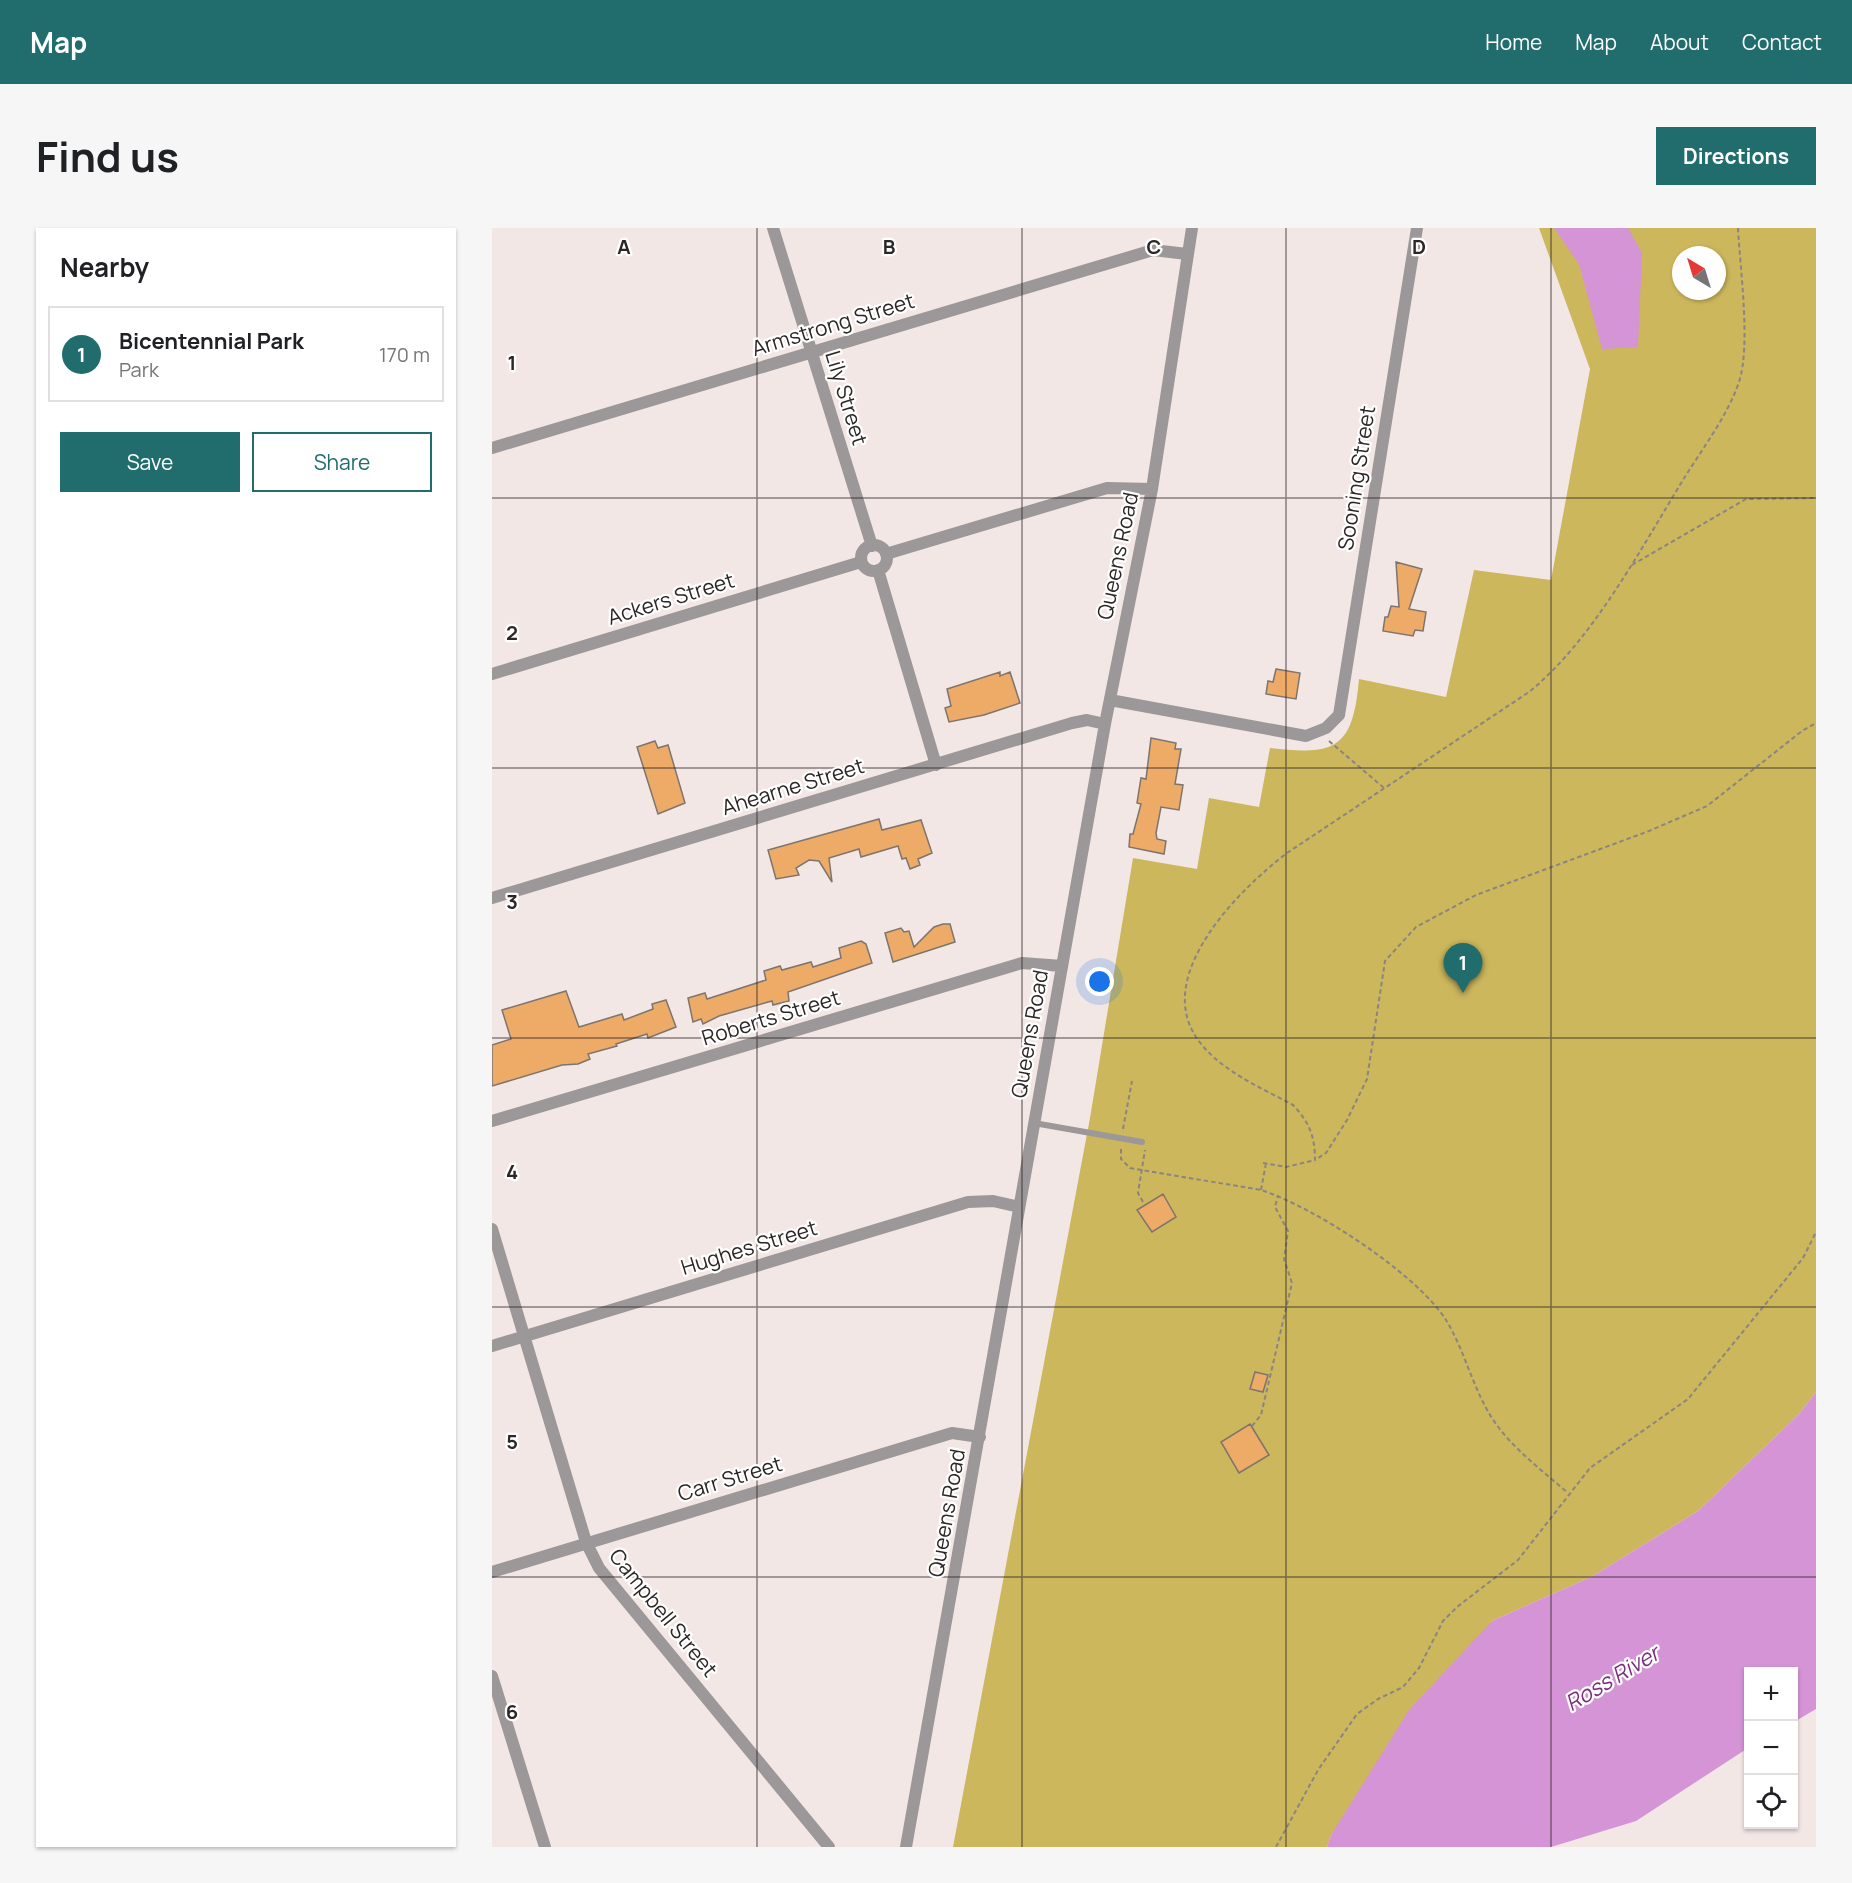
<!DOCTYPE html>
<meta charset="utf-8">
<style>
:root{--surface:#fff;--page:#f6f6f6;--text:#202124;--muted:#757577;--line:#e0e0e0;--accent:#216d6d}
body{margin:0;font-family:Manrope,sans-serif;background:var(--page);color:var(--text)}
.controls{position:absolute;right:18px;bottom:18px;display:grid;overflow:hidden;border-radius:0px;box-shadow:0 2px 4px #0004}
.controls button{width:54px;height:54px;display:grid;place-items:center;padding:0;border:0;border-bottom:2px solid var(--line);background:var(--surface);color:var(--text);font:30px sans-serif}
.compass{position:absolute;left:1180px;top:18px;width:54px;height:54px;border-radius:50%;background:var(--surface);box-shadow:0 2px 4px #0004;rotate:322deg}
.you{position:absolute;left:608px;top:754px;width:21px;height:21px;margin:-15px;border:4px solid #fff;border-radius:50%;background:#1a73e8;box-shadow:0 0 0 9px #1a73e833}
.badge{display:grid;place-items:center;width:39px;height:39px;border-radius:50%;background:var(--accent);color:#fff;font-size:20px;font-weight:700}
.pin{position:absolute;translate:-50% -50px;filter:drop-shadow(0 2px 3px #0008)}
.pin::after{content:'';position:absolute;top:32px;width:21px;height:18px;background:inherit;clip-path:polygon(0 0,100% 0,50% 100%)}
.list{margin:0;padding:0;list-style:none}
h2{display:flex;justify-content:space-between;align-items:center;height:78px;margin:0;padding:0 24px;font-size:26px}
h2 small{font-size:20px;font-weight:400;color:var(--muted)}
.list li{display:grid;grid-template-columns:39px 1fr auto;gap:18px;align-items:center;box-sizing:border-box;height:96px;margin:0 12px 12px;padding:0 12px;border:2px solid var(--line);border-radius:0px}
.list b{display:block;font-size:22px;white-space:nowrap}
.list p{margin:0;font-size:20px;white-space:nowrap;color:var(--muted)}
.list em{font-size:20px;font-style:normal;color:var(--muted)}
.actions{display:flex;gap:12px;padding:18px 24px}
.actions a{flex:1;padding:14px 0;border:2px solid var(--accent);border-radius:0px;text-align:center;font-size:21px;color:var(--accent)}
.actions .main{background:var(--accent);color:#fff}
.icon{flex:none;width:33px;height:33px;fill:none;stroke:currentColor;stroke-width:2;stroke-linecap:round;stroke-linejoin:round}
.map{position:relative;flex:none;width:1324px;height:1619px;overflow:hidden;border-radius:0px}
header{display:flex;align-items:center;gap:36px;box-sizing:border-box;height:84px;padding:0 30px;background:var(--accent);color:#fff}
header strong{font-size:28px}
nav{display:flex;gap:33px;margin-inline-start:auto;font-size:21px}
.intro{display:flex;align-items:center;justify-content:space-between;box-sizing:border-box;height:144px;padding:0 36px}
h1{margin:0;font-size:42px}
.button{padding:15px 27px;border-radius:0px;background:var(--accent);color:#fff;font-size:21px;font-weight:700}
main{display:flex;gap:36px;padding:0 36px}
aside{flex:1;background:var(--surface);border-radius:0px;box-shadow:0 2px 4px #0004}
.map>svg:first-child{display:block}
.green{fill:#ccb75c;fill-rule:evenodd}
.water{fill:#d494d6}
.building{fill:#eeaa67;stroke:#7c756f;stroke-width:1.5}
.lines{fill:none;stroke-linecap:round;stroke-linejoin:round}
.path{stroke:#8c8482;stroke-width:2;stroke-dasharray:4.5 3;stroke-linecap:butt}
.service{stroke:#9c9798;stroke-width:6}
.minor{stroke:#9c9798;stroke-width:12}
.grid{fill:none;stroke:#2b2726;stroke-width:1.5;stroke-opacity:0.55}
.labels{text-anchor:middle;stroke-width:4.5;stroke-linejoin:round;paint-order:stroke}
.street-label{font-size:21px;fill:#2b2726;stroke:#fff}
.water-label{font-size:22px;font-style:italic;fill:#7a2f7e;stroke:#fff}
.grid-label{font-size:20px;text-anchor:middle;font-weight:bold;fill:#2b2726;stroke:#fff;stroke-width:4.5;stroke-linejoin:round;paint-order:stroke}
</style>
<header>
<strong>Map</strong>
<nav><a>Home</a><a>Map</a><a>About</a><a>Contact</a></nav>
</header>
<div class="intro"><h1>Find us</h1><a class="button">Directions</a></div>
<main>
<aside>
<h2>Nearby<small></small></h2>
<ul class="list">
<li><span class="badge">1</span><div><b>Bicentennial Park</b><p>Park</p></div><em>170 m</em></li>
</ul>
<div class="actions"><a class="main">Save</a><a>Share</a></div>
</aside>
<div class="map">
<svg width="1324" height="1619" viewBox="0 0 1324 1619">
<rect width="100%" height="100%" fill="#f3e7e5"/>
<path class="green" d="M1047 0H1324V1164L1307 1186 1206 1283 1101 1348 1000 1393 839 1607 835 1619H461L598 890 641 630 705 641 717 570 767 579 778 520C844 528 861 520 867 451L954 469 982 342 1059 352 1098 141ZM1189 27H1225V63H1189Z"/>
<path class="water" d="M1062 0H1136L1150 25 1146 119 1110 121 1087 36Z
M1324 1164V1481L1302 1494V1444H1256V1520L1144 1593 1059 1619H835L839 1607 917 1482 1000 1393 1101 1348 1206 1283 1307 1186Z"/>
<path class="building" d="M904 334 930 341 917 381 934 384 931 403 923 402 921 408 891 403 893 389H896L899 378 907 379Z
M784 441 808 445 804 471 774 466 776 453 781 454Z
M508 444V448L518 444 528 475 492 487 457 494 453 480 459 478 455 461Z
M659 510 684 515 683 521H689L683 556 691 557 687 582 669 579 664 605 665 611 674 613 672 626 637 619 638 606H641L649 576 645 575 649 550 654 551Z
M163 513 166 520 176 517 193 575 166 586 145 519Z
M387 591 390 602 429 592 440 625 426 631 428 637 418 641 414 630 410 631 406 618 369 629 367 621 337 630 340 654 327 633 317 632 304 640 307 647 284 651 276 622Z
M451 696H458L463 714 401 734 393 705 409 700 412 704 417 703 422 719 442 699Z
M369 713 374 716 380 735 296 764 297 773 281 777 280 773 227 788 211 796 209 791 201 794 196 770 213 765 215 771 274 752 272 743 288 738 290 742 319 734 321 739 349 730 347 720Z
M74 763 87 799 130 786 132 792 161 781 160 776 174 772 184 799 156 810 155 806 124 816 125 818 96 826 98 831 86 836 70 837 0 858V817L19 811 10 782Z
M671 966 684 989 660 1004 645 982Z
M763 1144 776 1147 771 1164 758 1161Z
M758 1196 777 1227 747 1245 729 1214Z"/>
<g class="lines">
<path class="path" d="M1246 0C1248 40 1259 118 1247 154 1235 189 1210 221 1191 252 1148 322 1100 413 1037 464L795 625C749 660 662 745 704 809 726 842 768 859 801 877 817 894 823 908 823 932L834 925 855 892 875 851 893 733 924 699 984 667 1157 603 1215 578 1310 503 1324 495
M1140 337 1254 271 1324 270
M837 513 892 560
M631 901 640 853
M629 921V931L638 940 769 962C822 979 924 1045 954 1092 970 1118 978 1149 992 1176 1010 1213 1045 1238 1076 1265
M771 935 794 939 823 932
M769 962 774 935
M651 974 646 965 653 922
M760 1198 769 1187 800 1055 792 1031 796 1003 783 979 786 967
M784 1619 826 1542 865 1486 886 1471 911 1459 927 1440 951 1393 965 1379 1026 1332 1098 1240 1196 1171 1311 1030 1324 1004"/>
<path class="service" d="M542 895 650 914"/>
<path class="minor" d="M281 0 380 318
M0 220 661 22 695 26
M369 330a13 13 0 1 1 26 0a13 13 0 1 1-26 0Z
M394 326 615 260 660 261
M386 342 444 537
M0 446 369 334
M618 472 814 508 834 500 847 487 925 0
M0 670 580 495 595 492 613 496
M0 893 530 735 570 738
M0 1001 94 1314 107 1340 337 1619
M0 1118 476 974 501 973 527 979
M0 1344 460 1205 488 1209
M0 1448 53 1619
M414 1619 613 496 660 261 700 0"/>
</g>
<path class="grid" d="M265 0V1619M530 0V1619M794 0V1619M1059 0V1619M0 270H1324M0 540H1324M0 810H1324M0 1079H1324M0 1349H1324"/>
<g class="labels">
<g class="street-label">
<text transform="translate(341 97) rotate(-17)" y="7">Armstrong Street</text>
<text transform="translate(354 170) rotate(73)" y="7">Lily Street</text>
<text transform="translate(865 250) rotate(-81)" y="7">Sooning Street</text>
<text transform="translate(626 328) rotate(-78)" y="7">Queens Road</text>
<text transform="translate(179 371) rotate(-17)" y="7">Ackers Street</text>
<text transform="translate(301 559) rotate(-17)" y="7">Ahearne Street</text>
<text transform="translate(279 790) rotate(-17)" y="7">Roberts Street</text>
<text transform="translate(538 806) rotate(-80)" y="7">Queens Road</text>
<text transform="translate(257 1020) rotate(-17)" y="7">Hughes Street</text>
<text transform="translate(238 1251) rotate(-17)" y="7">Carr Street</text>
<text transform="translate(455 1285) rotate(-80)" y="7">Queens Road</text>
<text transform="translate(171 1385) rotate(51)" y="7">Campbell Street</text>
</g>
<g class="water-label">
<text transform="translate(1120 1450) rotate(-31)" y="8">Ross River</text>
</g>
</g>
<g class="grid-label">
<text x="132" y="26">A</text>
<text x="397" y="26">B</text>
<text x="662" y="26">C</text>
<text x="927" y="26">D</text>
<text x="20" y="142">1</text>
<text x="20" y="412">2</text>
<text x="20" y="681">3</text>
<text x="20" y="951">4</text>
<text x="20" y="1221">5</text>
<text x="20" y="1491">6</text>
</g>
</svg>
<div class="controls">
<button>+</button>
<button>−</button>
<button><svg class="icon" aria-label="locate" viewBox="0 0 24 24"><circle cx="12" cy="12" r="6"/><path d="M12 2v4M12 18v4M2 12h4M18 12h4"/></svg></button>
</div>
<svg class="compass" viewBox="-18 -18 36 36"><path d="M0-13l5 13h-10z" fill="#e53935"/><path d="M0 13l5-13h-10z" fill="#757577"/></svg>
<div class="you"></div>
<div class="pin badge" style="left:971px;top:765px">1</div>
</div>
</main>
